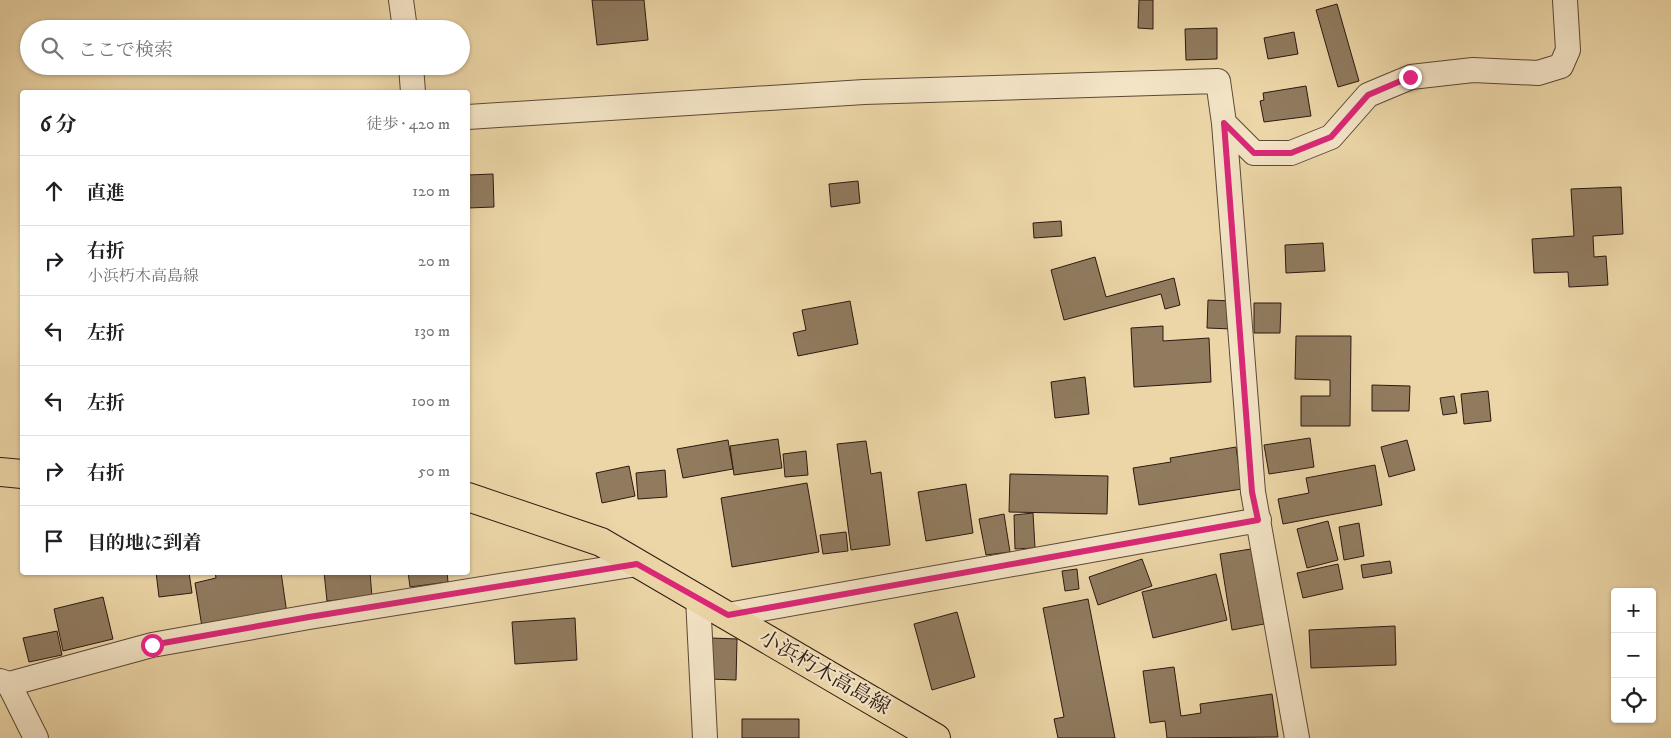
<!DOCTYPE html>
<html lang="ja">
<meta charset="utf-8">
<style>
:root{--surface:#fff;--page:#f2f2f2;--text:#202124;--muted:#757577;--line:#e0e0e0}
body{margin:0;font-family:"IM FELL DW Pica","Noto Serif JP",serif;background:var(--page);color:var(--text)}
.controls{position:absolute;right:15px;bottom:15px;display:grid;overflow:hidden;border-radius:5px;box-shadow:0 1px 4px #0004}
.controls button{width:45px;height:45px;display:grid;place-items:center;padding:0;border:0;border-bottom:1px solid var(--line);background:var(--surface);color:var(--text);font:25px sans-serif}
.stop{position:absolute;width:15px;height:15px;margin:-11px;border:4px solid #db2777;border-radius:50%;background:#fff}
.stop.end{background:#db2777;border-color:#fff;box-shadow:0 1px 5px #0008}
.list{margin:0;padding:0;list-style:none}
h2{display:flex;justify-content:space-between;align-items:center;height:65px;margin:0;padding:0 20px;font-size:21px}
h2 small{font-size:16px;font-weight:400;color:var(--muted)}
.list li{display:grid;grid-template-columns:32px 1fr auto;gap:15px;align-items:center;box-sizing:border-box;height:70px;padding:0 20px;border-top:1px solid var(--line)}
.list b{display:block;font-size:19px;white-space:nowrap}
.list p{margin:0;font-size:16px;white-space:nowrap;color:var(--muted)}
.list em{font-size:16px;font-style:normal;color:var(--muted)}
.icon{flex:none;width:28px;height:28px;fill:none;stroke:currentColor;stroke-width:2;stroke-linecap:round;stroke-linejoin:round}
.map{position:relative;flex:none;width:1671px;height:738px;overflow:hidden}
.search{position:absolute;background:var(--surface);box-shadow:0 1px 4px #0004;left:20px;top:20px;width:450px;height:55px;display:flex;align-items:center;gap:12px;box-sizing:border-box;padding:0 18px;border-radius:28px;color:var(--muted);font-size:19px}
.panel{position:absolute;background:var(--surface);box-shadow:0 1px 4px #0004;left:20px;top:90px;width:450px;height:485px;border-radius:5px}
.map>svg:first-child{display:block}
.building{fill:#907b5f;stroke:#2d1911}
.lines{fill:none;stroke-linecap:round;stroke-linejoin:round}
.street-casing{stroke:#5d4836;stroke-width:26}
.primary-casing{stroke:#2d1911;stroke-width:30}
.street{stroke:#f3e4c6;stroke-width:24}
.primary{stroke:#ecd6a7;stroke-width:28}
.route{stroke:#db2777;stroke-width:6}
.labels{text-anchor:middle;stroke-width:4.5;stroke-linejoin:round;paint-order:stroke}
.street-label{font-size:21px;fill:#2d1911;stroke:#f3e4c6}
</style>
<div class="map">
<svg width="1671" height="738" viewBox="0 0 1671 738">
<rect width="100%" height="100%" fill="#ecd6a7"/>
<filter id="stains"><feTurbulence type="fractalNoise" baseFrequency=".004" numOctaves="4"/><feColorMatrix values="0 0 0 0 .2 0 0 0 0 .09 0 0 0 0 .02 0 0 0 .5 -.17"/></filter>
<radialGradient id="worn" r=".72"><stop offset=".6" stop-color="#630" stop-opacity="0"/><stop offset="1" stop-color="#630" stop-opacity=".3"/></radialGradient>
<path class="building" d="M592 0H644L648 40 597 45Z
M1139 0H1153V29L1138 28Z
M1337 4 1359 81 1338 87 1316 10Z
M1217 28V59L1186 60 1185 29Z
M1294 32 1298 54 1268 59 1264 38Z
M1306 86 1311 116 1264 122 1260 101 1264 100 1263 93Z
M493 174 494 207 468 208V175Z
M858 181 860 203 831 207 829 184Z
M1621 187 1623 234 1593 236 1594 257 1606 256 1608 285 1569 287 1568 272 1534 273 1532 239 1574 236 1571 189Z
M1061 221 1062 236 1034 238 1033 223Z
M1323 243 1325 271 1286 273 1285 245Z
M1095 257 1106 297 1174 278 1180 305 1165 309 1161 294 1064 320 1051 270Z
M1208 300 1234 301 1232 329 1207 328Z
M850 301 858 344 798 356 793 333 806 330 802 310Z
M1254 303H1281L1280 333H1254Z
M1163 326V341L1209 338 1211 382 1134 387 1131 328Z
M1296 336H1351L1350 426H1301V396H1330V380L1295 379Z
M1085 377 1089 414 1055 418 1051 382Z
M1372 385 1410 386 1409 411H1372Z
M1488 391 1491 421 1464 424 1461 394Z
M1454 396 1457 413 1443 415 1440 398Z
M1310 438 1314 467 1269 474 1264 445Z
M778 439 782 468 734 475 730 446Z
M728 440 733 469 683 478 677 449Z
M1407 440 1415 470 1389 477 1381 447Z
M866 441 871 474 881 472 890 545 851 550 837 444Z
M1236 447 1242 489 1139 505 1133 468 1171 462 1170 458Z
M806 451 808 475 785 477 783 454Z
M1375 465 1382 505 1283 524 1278 499 1309 493 1306 478Z
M629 466 635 496 602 503 596 473Z
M665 470 667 497 638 499 636 473Z
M1010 474 1108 476 1107 514 1009 512Z
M807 483 819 552 732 567 721 498Z
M966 484 973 533 926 541 918 492Z
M1033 513 1035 548 1015 549 1014 515Z
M1004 514 1010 552 986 555 979 519Z
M1328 521 1338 560 1307 568 1297 529Z
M1359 523 1364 556 1344 560 1339 527Z
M846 532 848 551 823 554 820 535Z
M1251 549 1264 624 1232 630 1220 554Z
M1142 559 1152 586 1098 605 1089 577Z
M1390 561 1392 573 1363 578 1361 565Z
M1338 564 1343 589 1303 598 1297 573Z
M1077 569 1079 589 1065 591 1062 571Z
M156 572H189L192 593 159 597Z
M215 572H281L288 621 202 627 195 583 216 578Z
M324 572H370L372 597 327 601Z
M408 572H447L448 582 410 587Z
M1216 574 1227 620 1153 638 1142 592Z
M103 597 113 639 63 651 54 609Z
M1088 599 1115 738H1058L1054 719 1064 717 1043 608Z
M957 612 975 677 932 690 914 624Z
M575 618 577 660 515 664 512 622Z
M1395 626 1396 665 1311 668 1309 630Z
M57 631 62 655 29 662 23 638Z
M711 638 737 639 736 680 710 679Z
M1174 667 1181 716 1201 713 1200 704 1272 694 1278 737 1167 738 1165 721 1150 723 1143 671Z
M742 719H799V738H742Z"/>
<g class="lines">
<defs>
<path id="street" d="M401 0 405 29
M411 66 413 92
M468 117 864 92 1218 81 1224 123 1253 492 1297 738
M1224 123 1254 153H1291L1331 137 1368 95 1411 77 1473 70 1538 73 1561 66 1568 50 1565 0
M698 598 705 738
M728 615 1259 520
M0 681 9 684 152 645 309 617 637 564
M9 684 36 738"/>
<path id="primary" d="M0 472 22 474
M468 497 601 542 936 738"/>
</defs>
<use href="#street" class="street-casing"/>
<use href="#primary" class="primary-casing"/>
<use href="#street" class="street"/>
<use href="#primary" class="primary"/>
</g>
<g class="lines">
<path class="route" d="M152 645 309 617 637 564 728 615 1258 520 1252 492 1224 123 1254 153H1291L1331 137 1368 95 1410 77"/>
</g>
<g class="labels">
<g class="street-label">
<text transform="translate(825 672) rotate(30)" y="7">小浜朽木高島線</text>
</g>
</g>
<rect width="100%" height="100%" filter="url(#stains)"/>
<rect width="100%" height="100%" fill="url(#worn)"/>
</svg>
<div class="controls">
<button>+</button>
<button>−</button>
<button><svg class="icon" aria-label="locate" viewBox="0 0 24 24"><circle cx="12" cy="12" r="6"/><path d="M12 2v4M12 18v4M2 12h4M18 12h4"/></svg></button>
</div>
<div class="stop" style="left:152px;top:645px"></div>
<div class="stop end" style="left:1410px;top:77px"></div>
<div class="search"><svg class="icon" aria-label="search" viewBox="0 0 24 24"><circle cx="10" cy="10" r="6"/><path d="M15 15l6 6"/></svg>ここで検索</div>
<section class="panel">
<h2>6 分<small>徒歩 · 420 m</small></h2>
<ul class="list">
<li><svg class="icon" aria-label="ahead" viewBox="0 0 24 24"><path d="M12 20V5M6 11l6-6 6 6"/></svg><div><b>直進</b></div><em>120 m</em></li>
<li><svg class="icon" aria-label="right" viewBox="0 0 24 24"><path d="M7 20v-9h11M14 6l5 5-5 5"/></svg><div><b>右折</b><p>小浜朽木高島線</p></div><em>20 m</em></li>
<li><svg class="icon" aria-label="left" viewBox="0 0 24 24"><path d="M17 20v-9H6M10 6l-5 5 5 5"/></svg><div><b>左折</b></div><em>130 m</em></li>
<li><svg class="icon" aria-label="left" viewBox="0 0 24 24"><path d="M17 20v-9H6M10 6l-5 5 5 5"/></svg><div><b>左折</b></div><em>100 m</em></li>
<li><svg class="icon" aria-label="right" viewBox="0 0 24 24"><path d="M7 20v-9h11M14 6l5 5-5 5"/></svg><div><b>右折</b></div><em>50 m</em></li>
<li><svg class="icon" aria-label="arrive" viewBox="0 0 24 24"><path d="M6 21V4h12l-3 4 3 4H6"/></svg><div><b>目的地に到着</b></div></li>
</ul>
</section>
</div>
